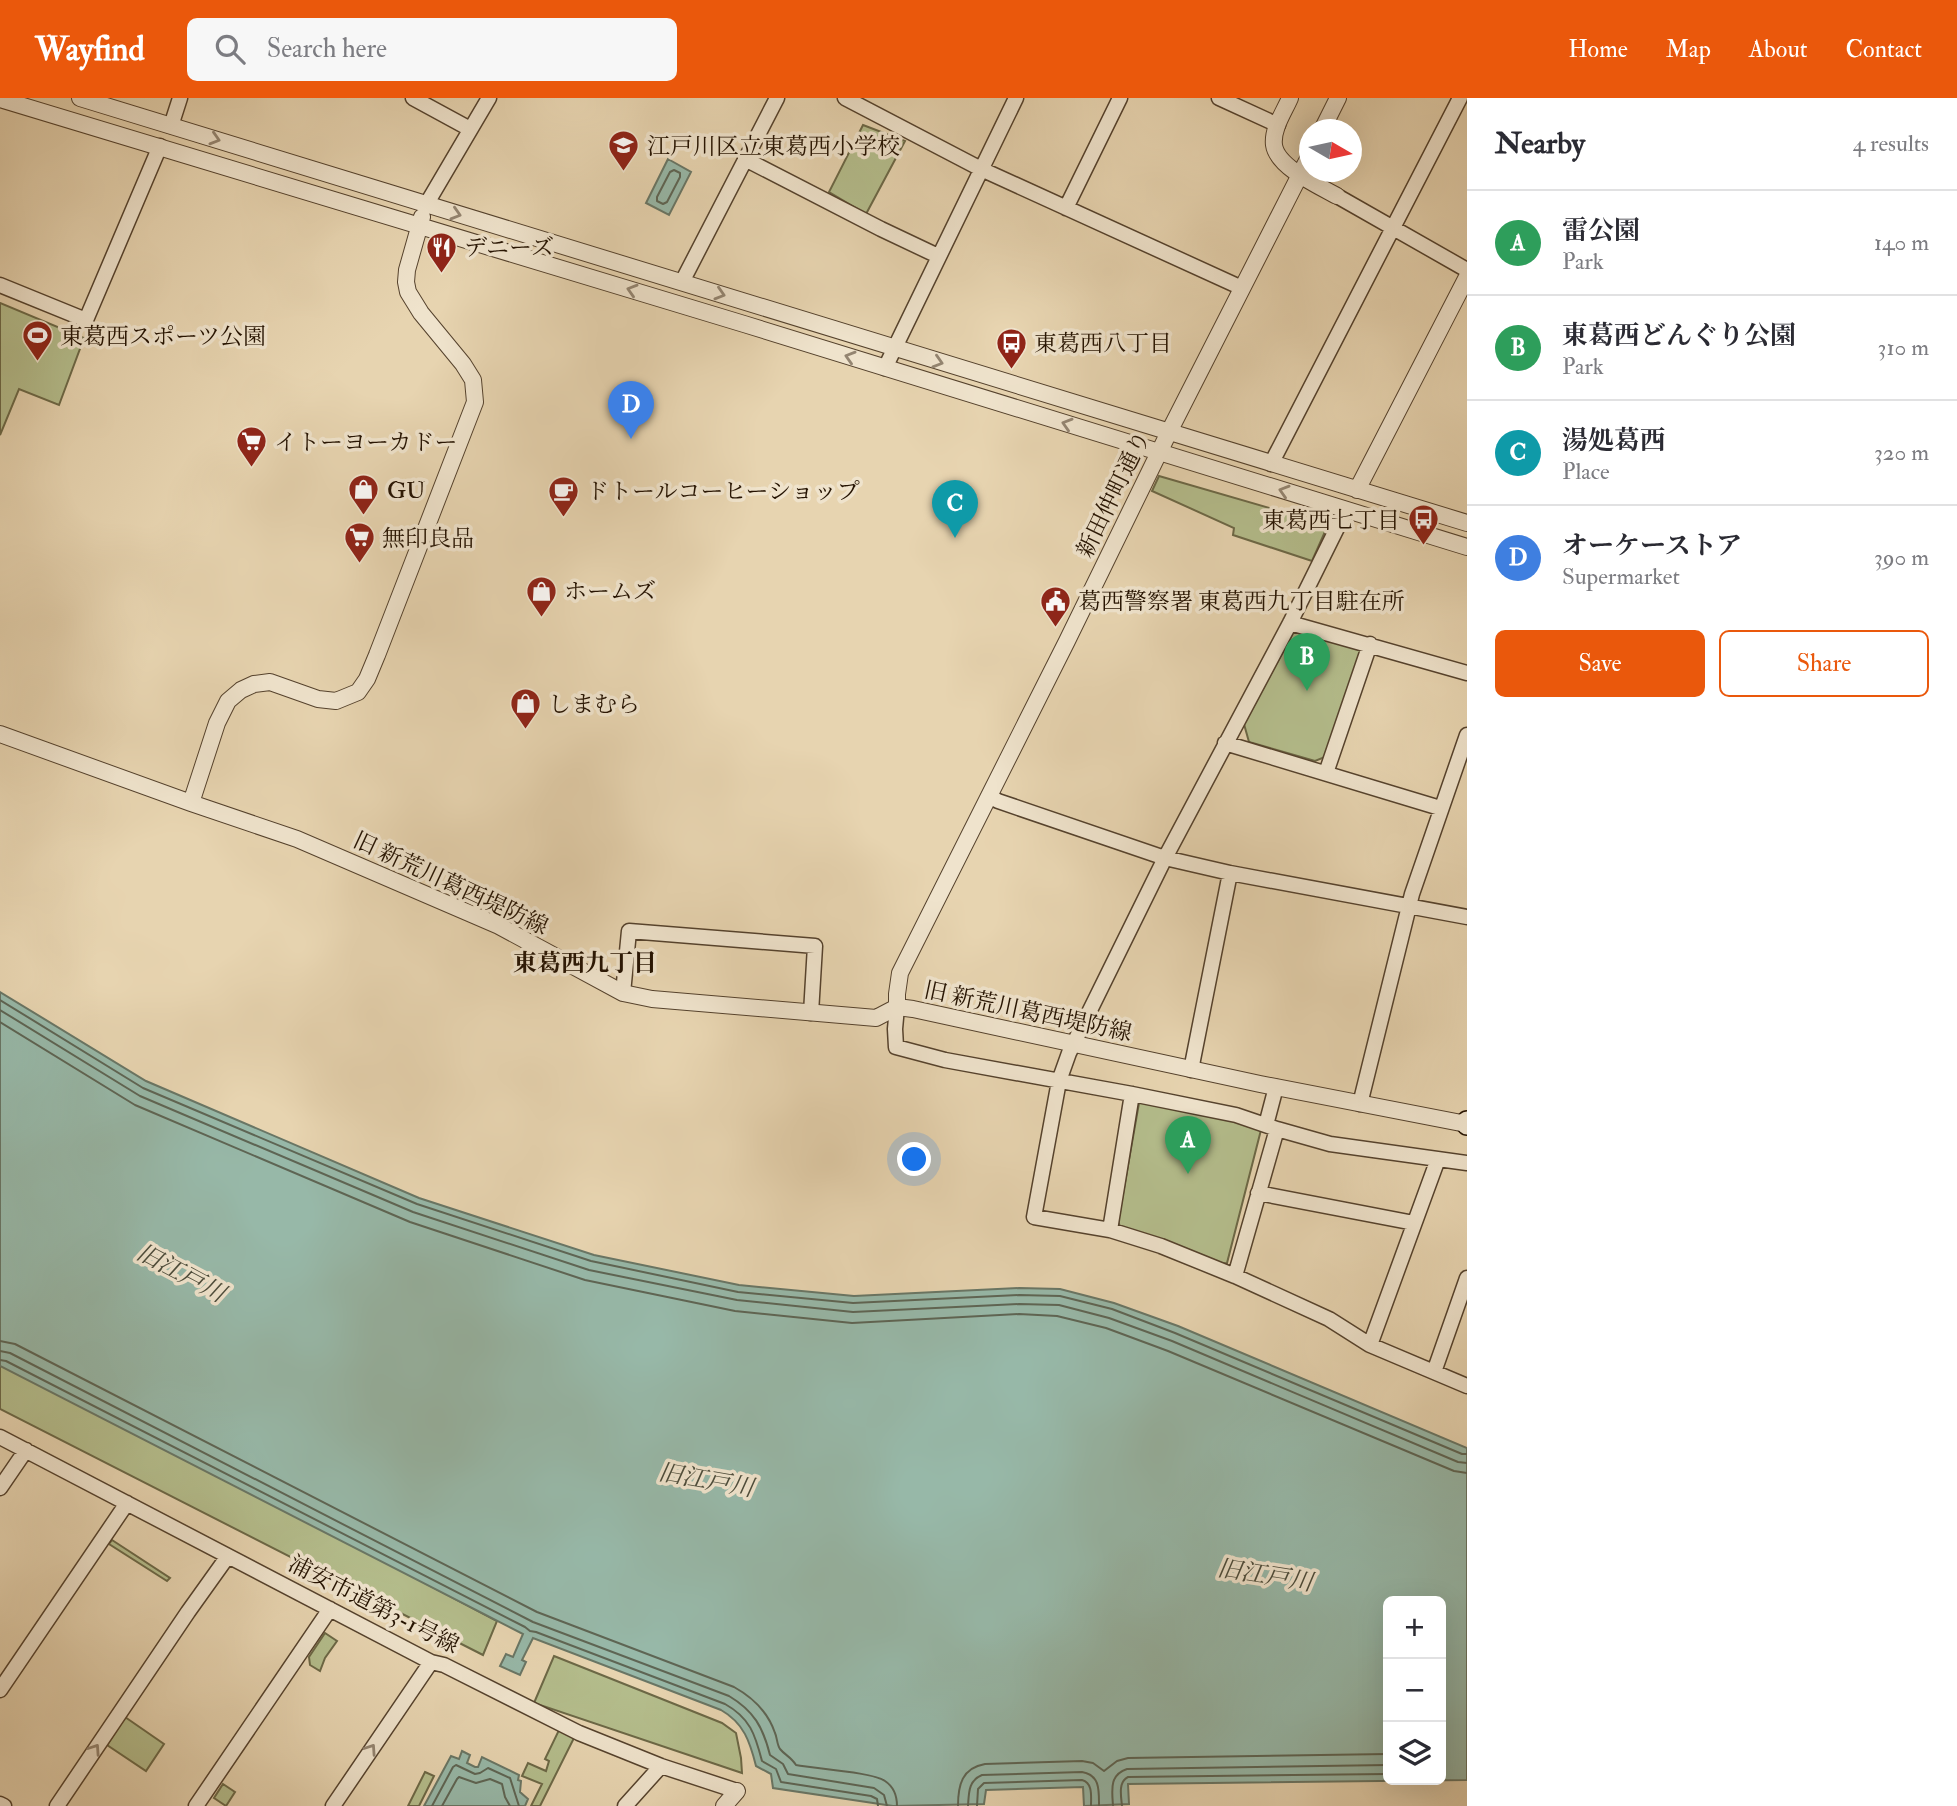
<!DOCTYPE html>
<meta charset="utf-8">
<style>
:root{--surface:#fff;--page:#f7f7f7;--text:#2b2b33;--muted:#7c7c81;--line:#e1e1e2;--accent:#ea580c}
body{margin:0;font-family:"IM FELL Double Pica","Noto Serif JP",serif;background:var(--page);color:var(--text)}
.controls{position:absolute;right:21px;bottom:21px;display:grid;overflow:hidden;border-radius:10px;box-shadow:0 7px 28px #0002}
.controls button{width:63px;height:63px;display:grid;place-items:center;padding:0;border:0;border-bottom:2px solid var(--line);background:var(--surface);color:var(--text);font:35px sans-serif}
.compass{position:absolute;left:1299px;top:21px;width:63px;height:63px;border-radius:50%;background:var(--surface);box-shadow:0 7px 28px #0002;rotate:99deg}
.you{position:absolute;left:915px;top:1062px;width:24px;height:24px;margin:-18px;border:5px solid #fff;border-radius:50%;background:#1a73e8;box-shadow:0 0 0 10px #1a73e833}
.badge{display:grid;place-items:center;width:46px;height:46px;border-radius:50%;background:var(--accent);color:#fff;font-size:23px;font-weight:700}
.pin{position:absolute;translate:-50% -58px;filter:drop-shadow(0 2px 4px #0008)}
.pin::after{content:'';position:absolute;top:37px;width:24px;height:21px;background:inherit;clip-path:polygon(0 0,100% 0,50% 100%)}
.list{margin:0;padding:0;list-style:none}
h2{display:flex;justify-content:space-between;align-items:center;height:91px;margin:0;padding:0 28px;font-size:30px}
h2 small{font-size:23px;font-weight:400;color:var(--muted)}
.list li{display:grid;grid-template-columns:46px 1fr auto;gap:21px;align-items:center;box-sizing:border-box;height:105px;padding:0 28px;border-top:2px solid var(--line)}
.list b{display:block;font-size:26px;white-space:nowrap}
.list p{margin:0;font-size:23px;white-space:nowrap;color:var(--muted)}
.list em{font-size:23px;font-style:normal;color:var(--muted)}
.actions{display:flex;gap:14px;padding:21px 28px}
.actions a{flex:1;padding:16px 0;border:2px solid var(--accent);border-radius:10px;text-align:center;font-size:24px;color:var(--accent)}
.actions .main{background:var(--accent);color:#fff}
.icon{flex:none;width:38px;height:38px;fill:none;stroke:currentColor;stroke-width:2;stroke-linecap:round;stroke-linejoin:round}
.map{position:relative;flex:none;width:1467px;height:1708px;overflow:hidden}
header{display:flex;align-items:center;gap:42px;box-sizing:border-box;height:98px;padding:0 35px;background:var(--accent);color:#fff}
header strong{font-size:33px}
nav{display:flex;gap:38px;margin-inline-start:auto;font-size:24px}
.search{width:490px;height:63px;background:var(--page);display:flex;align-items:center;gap:18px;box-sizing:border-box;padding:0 24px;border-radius:10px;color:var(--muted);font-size:26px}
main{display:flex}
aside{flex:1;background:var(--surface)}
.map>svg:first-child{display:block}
.green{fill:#b4bd8c;stroke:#6c6846;stroke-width:2}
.water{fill:#97b8a8;stroke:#697665;stroke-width:2;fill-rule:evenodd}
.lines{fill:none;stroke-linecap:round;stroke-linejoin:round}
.shore{stroke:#5e6554;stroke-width:2}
.minor-casing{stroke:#55422d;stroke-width:17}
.tertiary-casing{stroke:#55422d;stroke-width:18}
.secondary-casing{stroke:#241201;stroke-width:22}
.minor{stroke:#efe3cc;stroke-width:14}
.tertiary{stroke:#efe3cc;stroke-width:16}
.secondary{stroke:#efe3cc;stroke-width:19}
.oneway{stroke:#948571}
.labels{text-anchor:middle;stroke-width:7;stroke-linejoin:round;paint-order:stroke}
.poi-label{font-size:23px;fill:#241201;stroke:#efe3cc;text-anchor:start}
.street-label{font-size:23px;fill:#241201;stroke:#efe3cc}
.neighbourhood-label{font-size:24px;font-weight:bold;fill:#241201;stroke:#efe3cc}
.water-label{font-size:24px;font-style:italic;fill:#4c4c3b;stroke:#efe3cc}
</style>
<header>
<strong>Wayfind</strong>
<div class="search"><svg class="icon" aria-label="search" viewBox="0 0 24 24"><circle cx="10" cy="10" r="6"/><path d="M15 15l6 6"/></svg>Search here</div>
<nav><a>Home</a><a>Map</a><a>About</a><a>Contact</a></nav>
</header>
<main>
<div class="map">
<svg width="1467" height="1708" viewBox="0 0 1467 1708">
<rect width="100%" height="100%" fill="#e7d4b0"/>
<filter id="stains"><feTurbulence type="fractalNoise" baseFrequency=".00286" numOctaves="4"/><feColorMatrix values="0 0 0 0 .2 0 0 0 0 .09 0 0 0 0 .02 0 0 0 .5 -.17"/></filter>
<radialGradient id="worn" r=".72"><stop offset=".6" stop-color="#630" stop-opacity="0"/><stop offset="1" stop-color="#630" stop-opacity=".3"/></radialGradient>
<path class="green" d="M863 27 905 43 866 116 829 94Z
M0 205 84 240 59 307 19 291 0 337Z
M1159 378 1328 427 1312 463 1233 437 1234 430 1152 393Z
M1295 531 1362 551 1330 657 1315 663 1249 644 1244 626Z
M1143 1002 1262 1028 1227 1165 1220 1166 1121 1130 1118 1124 1139 1005Z
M0 1261 497 1523 483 1557 0 1311Z
M112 1442 170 1480 167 1483 109 1446Z
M325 1535 337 1543 325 1560 320 1573 310 1567 309 1559Z
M554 1558 722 1625 736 1635 741 1660 742 1675 534 1605Z
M125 1619 164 1646 146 1673 107 1647Z
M559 1632 574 1640 540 1708H531L542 1686 522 1678 528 1665 546 1673 549 1663 545 1661Z
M425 1674 434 1678 419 1708H408Z
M223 1686 235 1694 226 1708 214 1700Z"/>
<path class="water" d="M668 61 691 74 669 117 646 105Z
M0 894 146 983 419 1100 594 1157 739 1187 854 1198 1019 1190 1060 1191 1114 1205 1178 1228 1467 1350V1682L1128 1686 1129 1706 1084 1708 1083 1689 986 1692 984 1706 893 1708 773 1690 771 1676 756 1668C750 1644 744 1625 721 1612L533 1540 522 1562 526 1564 520 1577 500 1568 506 1556 513 1559 523 1536 0 1268ZM1441 1503V1682H1388V1503Z
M462 1653 470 1657 467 1665 475 1669H478L482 1659 519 1677 518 1682 521 1683 520 1694 528 1701 525 1708H424L451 1658 459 1661Z"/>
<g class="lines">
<path class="shore" d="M674 72 680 75V79L667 104 663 106 657 103V99L670 74Z
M0 902 143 990 417 1106 591 1163 738 1194 853 1205 1019 1197 1060 1198 1112 1211 1175 1235 1462 1356H1467
M0 912 140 998 413 1114 589 1172 737 1202 853 1214 1019 1206 1059 1207 1109 1220 1172 1243 1458 1364 1467 1365
M0 924 135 1007 410 1124 585 1182 735 1213 852 1225 1019 1216 1057 1218 1106 1230 1168 1253 1454 1373 1467 1375
M0 1243 15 1246 537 1514 734 1589C752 1599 768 1614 775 1635 777 1639 777 1647 780 1651 785 1657 791 1659 796 1667 816 1671 872 1674 885 1683 894 1689 897 1698 897 1708
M0 1253 10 1255 533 1524 729 1598C754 1613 763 1629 770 1657L783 1666 788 1676 874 1690 884 1697 887 1708
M0 1262 6 1263 525 1529 530 1533 536 1534 725 1606C750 1620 755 1636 762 1663L776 1671 781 1684 871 1698 877 1701 878 1708
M432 1708 453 1669 456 1667 475 1676 480 1675 488 1670 510 1680 519 1708
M442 1708 457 1681 459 1679 476 1685 490 1681 502 1686 505 1699 510 1708
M958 1708C958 1687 962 1670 985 1666L1082 1663 1093 1665 1104 1673 1117 1663 1128 1660 1388 1656
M968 1708C969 1695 968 1683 982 1677L1082 1674C1100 1677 1099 1692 1099 1708
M977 1708 978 1691 984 1685 1082 1682C1093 1685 1091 1698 1091 1708
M1113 1708C1112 1692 1109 1677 1127 1671L1388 1667
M1122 1708C1121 1698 1118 1684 1128 1679L1388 1676"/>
<defs>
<path id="minor" d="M413 0 470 31
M845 0 981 71 1242 190
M1219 0 1278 27
M171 28 180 0
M745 61 881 131 938 158
M1337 98 1467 172
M426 107 489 0
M1066 110 1120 0
M682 184 777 0
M0 187 86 222 160 48
M885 270 1016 0
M1271 366 1460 0
M1346 412 1290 525 1165 760 1069 955 1059 983 1034 1119 1110 1132 1161 1148 1235 1178 1329 1221 1370 1247 1467 1288
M1290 525 1467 575
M1225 645 1440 710
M1326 675 1370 546
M989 698 998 703 1165 760 1230 775 1467 819
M623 895 629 833 815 848 811 915
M897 909 895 931 896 949 945 962 1132 996 1236 1017 1277 1031 1330 1046 1467 1065
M1191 972 1230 775
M1360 1006 1412 796 1467 637
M1266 1027 1276 989
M1258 1095 1414 1125
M1110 1132 1132 996
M1235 1178 1277 1031
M1370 1247 1438 1061
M1434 1274 1467 1180
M0 1339 431 1564 444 1567 579 1635 661 1668 737 1693
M0 1390 26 1352
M0 1592 127 1405
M0 1706 4 1708
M57 1708 188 1514 228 1458
M196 1708 330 1511
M333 1708 431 1564
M625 1708 661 1668"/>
<path id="tertiary" d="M80 0 1467 425
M1290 0C1284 14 1272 31 1274 47 1277 69 1319 88 1337 98
M0 1 744 226 1467 449
M1322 32 1338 0
M1357 392 1467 179
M0 636 191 705 297 741 499 828 623 895 652 901 876 920 897 909 913 911 1260 986 1466 1026
M191 705 217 625 228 603 241 592 254 586 270 584 318 601 336 603 358 594 367 581 377 557 475 304 473 282 463 266 421 215 408 194 406 184 407 172 422 119
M897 909V896L900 875 1067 543 1169 334 1310 57
M724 1708 737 1693"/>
<path id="secondary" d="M1467 1023V1027"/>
</defs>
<use href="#minor" class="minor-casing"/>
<use href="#tertiary" class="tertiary-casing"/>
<use href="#secondary" class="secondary-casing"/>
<use href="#minor" class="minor"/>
<use href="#tertiary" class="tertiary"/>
<use href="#secondary" class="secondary"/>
</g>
<defs><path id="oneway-chevron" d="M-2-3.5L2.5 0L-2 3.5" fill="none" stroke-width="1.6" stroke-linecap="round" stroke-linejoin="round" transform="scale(1.75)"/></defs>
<g class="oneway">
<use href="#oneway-chevron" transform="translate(215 41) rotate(17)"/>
<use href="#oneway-chevron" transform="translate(456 116) rotate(17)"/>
<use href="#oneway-chevron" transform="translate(632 192) rotate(-163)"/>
<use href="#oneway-chevron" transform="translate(720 196) rotate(17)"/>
<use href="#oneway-chevron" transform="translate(850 259) rotate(-163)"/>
<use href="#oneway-chevron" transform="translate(938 264) rotate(17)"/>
<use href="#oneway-chevron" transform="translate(1067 326) rotate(-163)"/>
<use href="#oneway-chevron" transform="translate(1284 393) rotate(-163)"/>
<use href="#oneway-chevron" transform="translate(95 1651) rotate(-56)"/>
<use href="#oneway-chevron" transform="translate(371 1651) rotate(-56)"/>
</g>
<defs>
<symbol id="school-pin" viewBox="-11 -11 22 30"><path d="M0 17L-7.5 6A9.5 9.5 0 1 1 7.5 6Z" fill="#8f2418" stroke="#efe3cc"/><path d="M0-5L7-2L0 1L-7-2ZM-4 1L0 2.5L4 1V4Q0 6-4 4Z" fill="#fff"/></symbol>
<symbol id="restaurant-pin" viewBox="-11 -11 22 30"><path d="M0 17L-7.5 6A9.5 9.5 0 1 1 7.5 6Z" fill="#8f2418" stroke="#efe3cc"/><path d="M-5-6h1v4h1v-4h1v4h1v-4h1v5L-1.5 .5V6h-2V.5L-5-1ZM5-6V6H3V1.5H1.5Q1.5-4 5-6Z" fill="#fff"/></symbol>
<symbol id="stadium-pin" viewBox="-11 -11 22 30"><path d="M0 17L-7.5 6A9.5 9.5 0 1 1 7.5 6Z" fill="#8f2418" stroke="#efe3cc"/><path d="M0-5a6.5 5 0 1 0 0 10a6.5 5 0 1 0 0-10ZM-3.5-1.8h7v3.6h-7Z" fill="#fff"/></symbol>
<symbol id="bus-pin" viewBox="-11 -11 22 30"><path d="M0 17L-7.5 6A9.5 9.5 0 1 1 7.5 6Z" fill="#8f2418" stroke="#efe3cc"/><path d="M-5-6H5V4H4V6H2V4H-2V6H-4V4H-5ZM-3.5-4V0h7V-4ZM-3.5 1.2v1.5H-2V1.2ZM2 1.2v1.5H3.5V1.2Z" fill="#fff"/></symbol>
<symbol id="supermarket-pin" viewBox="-11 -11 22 30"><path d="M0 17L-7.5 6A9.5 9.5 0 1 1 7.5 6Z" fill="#8f2418" stroke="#efe3cc"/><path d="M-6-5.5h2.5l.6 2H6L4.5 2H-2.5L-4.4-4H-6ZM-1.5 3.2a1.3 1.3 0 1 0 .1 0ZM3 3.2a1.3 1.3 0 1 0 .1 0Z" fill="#fff"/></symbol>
<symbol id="shop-pin" viewBox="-11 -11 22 30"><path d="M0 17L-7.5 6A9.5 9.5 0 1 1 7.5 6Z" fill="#8f2418" stroke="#efe3cc"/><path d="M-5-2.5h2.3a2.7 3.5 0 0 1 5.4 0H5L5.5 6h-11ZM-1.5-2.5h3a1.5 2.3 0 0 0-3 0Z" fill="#fff"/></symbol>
<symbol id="cafe-pin" viewBox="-11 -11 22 30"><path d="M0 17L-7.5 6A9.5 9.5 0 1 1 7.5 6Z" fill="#8f2418" stroke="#efe3cc"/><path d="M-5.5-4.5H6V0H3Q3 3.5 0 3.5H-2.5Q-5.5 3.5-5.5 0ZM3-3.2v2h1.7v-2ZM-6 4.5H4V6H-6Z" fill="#fff"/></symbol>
<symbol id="civic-pin" viewBox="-11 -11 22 30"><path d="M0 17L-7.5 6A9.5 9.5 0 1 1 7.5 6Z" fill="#8f2418" stroke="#efe3cc"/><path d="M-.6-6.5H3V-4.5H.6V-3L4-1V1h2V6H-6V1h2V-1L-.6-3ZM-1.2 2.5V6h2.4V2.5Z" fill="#fff"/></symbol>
</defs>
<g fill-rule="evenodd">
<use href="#school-pin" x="606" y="30" width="35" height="47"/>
<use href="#restaurant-pin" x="424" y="132" width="35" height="47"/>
<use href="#stadium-pin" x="20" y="220" width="35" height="47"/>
<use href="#bus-pin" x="994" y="228" width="35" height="47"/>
<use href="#supermarket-pin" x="234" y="326" width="35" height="47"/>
<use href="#shop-pin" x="346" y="374" width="35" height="47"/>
<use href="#cafe-pin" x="546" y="376" width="35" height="47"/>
<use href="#bus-pin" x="1406" y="404" width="35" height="47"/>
<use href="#supermarket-pin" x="342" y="422" width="35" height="47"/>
<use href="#shop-pin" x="524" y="476" width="35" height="47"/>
<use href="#civic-pin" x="1038" y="486" width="35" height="47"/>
<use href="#shop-pin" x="508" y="588" width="35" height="47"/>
</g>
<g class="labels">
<g class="poi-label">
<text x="647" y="56">江戸川区立東葛西小学校</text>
<text x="464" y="157">デニーズ</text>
<text x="60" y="246">東葛西スポーツ公園</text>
<text x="1034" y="253">東葛西八丁目</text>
<text x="274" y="352">イトーヨーカドー</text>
<text x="387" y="400">GU</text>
<text x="586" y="401">ドトールコーヒーショップ</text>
<text x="1400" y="430" text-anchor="end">東葛西七丁目</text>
<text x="382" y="448">無印良品</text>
<text x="564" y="501">ホームズ</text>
<text x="1078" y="511">葛西警察署 東葛西九丁目駐在所</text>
<text x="548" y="614">しまむら</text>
</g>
<g class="street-label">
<text transform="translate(1113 396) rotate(-64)" y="8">新田仲町通り</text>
<text transform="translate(451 785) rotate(25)" y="8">旧 新荒川葛西堤防線</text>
<text transform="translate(1028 913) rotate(12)" y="8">旧 新荒川葛西堤防線</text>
<text transform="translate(374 1506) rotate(27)" y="8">浦安市道第3-1号線</text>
</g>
<g class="neighbourhood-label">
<text x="585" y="873">東葛西九丁目</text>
</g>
<g class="water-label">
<text transform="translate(181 1175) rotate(28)" y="8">旧江戸川</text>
<text transform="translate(706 1382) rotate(10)" y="8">旧江戸川</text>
<text transform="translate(1265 1477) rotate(9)" y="8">旧江戸川</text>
</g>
</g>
<rect width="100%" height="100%" filter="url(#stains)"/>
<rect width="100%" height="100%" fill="url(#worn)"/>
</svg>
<div class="controls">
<button>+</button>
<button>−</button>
<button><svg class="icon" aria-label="layers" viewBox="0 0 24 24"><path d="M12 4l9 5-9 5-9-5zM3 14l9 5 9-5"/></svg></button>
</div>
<svg class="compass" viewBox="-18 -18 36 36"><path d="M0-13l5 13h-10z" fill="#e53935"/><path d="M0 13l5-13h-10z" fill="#7c7c81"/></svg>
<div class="you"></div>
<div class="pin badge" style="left:1188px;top:1076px;background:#2e9e5b">A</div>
<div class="pin badge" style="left:1307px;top:593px;background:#2e9e5b">B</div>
<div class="pin badge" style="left:955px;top:440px;background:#0f9aa8">C</div>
<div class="pin badge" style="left:631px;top:341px;background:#3f7fe0">D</div>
</div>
<aside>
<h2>Nearby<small>4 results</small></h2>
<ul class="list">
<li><span class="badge" style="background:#2e9e5b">A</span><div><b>雷公園</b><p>Park</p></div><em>140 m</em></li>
<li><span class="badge" style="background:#2e9e5b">B</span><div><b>東葛西どんぐり公園</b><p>Park</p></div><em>310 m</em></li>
<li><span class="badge" style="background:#0f9aa8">C</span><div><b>湯処葛西</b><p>Place</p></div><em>320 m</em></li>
<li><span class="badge" style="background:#3f7fe0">D</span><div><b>オーケーストア</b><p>Supermarket</p></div><em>390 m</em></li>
</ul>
<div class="actions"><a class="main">Save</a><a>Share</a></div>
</aside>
</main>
